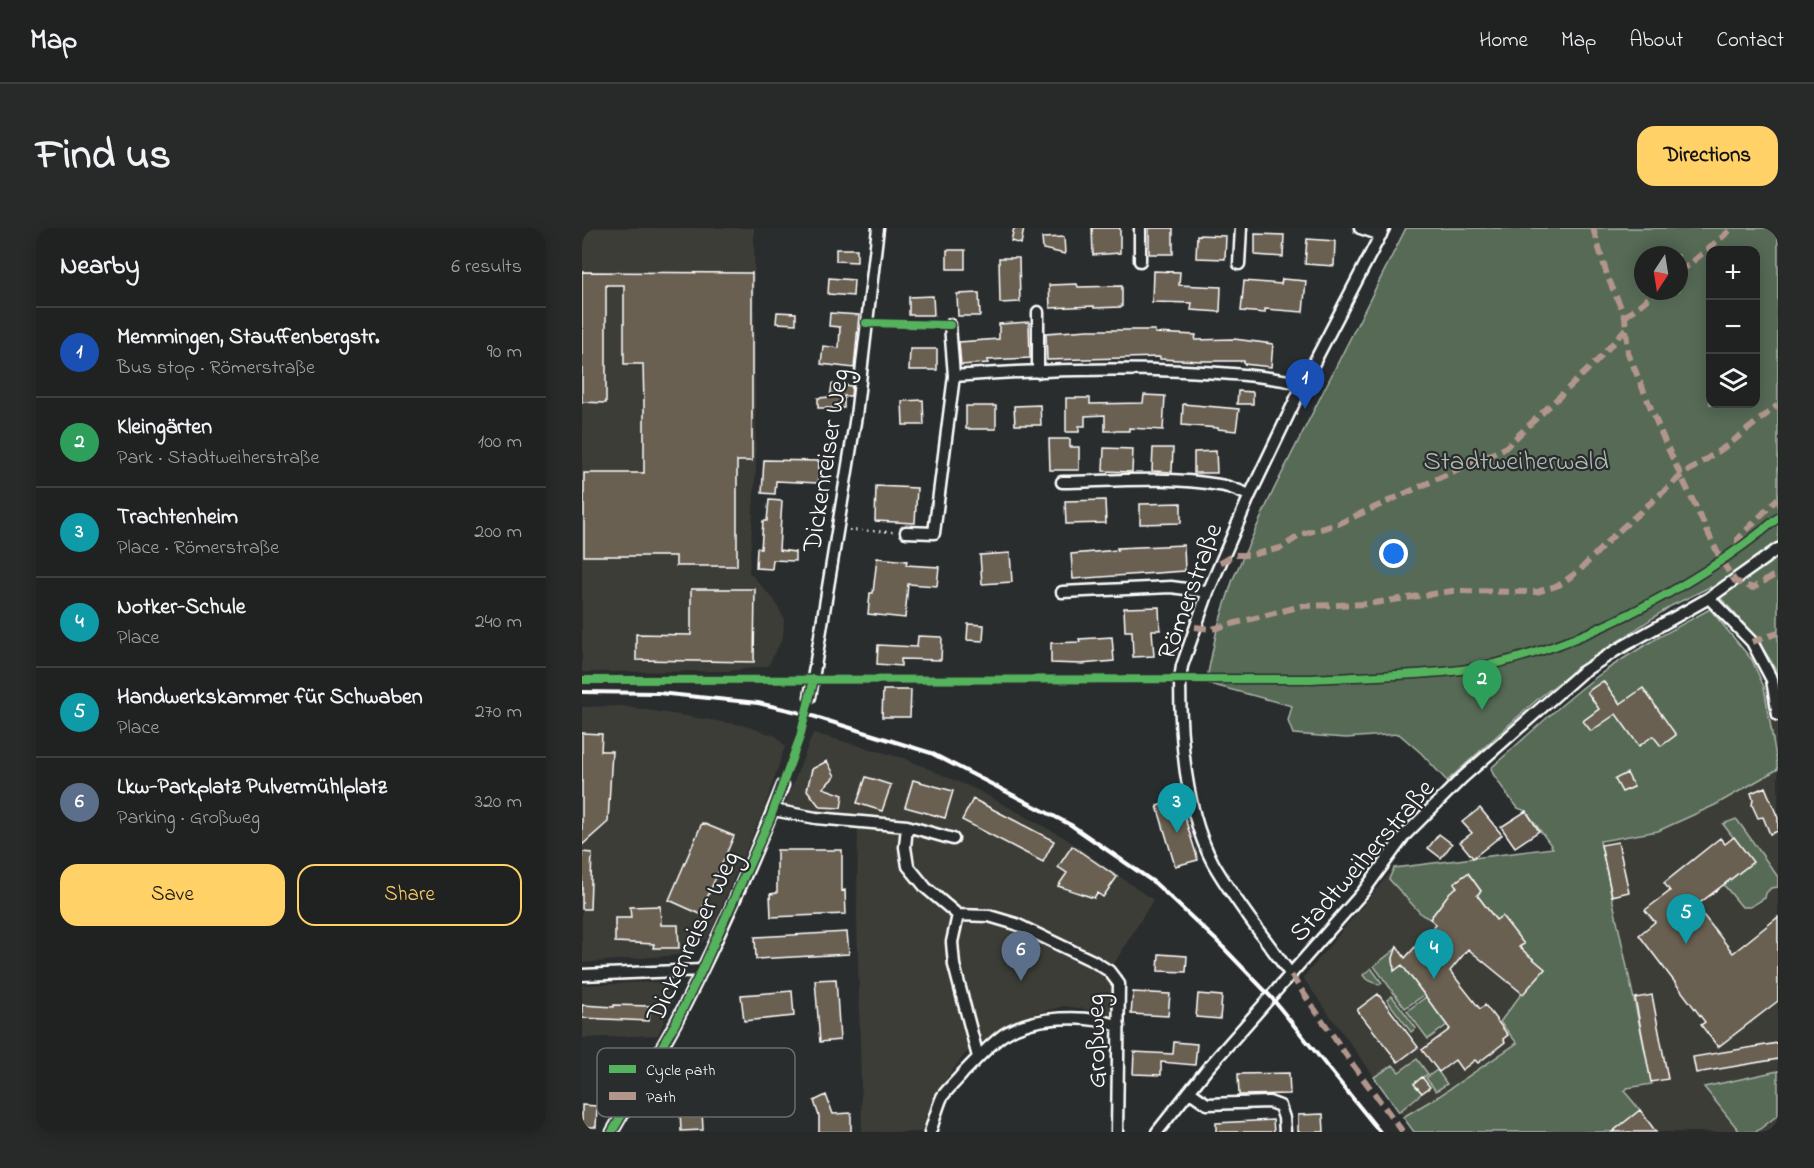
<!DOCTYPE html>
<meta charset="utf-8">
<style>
:root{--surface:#202222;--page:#282a2a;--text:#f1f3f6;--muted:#a2a4a5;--line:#3d3f40;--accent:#ffd166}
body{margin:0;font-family:"Indie Flower",sans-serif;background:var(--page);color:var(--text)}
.controls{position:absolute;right:18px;top:18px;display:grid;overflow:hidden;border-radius:12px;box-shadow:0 3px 15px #0003}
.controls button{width:54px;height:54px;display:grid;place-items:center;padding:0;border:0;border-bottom:2px solid var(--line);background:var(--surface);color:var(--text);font:30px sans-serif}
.compass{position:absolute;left:1052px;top:18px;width:54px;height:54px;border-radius:50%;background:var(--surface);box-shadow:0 3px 15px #0003;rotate:192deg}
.you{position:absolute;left:812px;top:326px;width:21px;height:21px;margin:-15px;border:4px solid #fff;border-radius:50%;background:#1a73e8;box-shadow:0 0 0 9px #1a73e833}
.badge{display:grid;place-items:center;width:39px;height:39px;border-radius:50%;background:var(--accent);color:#fff;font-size:20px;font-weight:700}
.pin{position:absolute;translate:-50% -50px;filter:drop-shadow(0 2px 3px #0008)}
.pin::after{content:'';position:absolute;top:32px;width:21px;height:18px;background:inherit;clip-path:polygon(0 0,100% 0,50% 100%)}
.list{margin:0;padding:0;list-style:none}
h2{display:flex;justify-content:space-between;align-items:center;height:78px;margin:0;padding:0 24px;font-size:26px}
h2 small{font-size:20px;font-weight:400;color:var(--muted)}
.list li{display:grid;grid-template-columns:39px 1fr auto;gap:18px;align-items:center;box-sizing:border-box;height:90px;padding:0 24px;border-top:2px solid var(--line)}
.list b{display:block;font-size:22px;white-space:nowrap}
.list p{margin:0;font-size:20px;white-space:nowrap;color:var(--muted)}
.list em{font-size:20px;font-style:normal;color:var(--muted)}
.actions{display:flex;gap:12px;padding:18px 24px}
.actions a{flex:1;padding:14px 0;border:2px solid var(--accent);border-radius:18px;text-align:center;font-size:21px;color:var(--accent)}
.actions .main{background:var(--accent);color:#111}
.icon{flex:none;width:33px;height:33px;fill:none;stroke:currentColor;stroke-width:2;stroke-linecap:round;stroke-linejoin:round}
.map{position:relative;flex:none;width:1196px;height:904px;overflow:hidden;border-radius:18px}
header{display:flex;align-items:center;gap:36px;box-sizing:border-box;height:84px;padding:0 30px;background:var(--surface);border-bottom:2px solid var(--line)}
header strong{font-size:28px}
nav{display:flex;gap:33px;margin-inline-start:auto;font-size:21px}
.intro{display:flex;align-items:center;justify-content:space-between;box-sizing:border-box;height:144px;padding:0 36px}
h1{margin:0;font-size:42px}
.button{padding:15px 27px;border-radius:18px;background:var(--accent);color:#111;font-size:21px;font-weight:700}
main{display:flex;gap:36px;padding:0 36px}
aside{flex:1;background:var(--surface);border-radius:18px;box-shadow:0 3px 15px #0003}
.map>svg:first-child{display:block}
.built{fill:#3d3c38;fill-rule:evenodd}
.green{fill:#566a56;stroke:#aab4aa;stroke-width:1.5;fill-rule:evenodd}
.building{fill:#6a6051;stroke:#fff;stroke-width:1.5}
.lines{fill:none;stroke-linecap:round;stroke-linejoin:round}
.minor-casing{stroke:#fff;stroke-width:15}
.path{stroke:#fff;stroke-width:2;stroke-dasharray:1.5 4.5;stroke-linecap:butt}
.minor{stroke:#2a2d2e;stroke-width:10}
.rail{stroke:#fff;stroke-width:4}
.quiet{stroke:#b2968c;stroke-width:6;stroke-dasharray:12 6;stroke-linecap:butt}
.cycleway-casing{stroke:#2a2d2e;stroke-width:11}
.cycleway{stroke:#56b35d;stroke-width:8}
.labels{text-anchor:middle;stroke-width:4.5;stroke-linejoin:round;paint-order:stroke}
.street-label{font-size:27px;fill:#fff;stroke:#2a2d2e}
.park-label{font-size:27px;fill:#b3bcb3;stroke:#2a2d2e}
.key{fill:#2a2d2e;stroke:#6a6c6d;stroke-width:1.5}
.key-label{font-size:16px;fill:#fff}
</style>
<header>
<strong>Map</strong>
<nav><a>Home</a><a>Map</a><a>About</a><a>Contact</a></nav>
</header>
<div class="intro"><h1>Find us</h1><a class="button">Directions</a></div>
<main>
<aside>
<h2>Nearby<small>6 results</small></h2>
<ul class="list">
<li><span class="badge" style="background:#1a4fb4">1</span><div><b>Memmingen, Stauffenbergstr.</b><p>Bus stop · Römerstraße</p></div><em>90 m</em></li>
<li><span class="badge" style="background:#2e9e5b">2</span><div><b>Kleingärten</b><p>Park · Stadtweiherstraße</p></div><em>100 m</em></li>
<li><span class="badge" style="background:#0f9aa8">3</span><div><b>Trachtenheim</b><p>Place · Römerstraße</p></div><em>200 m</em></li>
<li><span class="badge" style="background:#0f9aa8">4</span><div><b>Notker-Schule</b><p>Place</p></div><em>240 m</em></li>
<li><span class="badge" style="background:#0f9aa8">5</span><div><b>Handwerkskammer für Schwaben</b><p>Place</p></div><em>270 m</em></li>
<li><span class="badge" style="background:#5c6f8a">6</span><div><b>Lkw-Parkplatz Pulvermühlplatz</b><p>Parking · Großweg</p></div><em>320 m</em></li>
</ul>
<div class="actions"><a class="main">Save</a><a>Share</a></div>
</aside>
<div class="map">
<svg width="1196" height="904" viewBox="0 0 1196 904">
<rect width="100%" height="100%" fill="#2a2d2e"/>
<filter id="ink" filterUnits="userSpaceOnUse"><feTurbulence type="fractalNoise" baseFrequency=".0167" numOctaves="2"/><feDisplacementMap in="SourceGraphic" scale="12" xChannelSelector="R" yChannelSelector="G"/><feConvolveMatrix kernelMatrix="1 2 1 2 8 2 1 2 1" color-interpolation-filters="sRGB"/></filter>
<g filter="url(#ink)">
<path class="built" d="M0 0H172L174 237 167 344 193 373 202 391 201 409 186 438 146 443 0 444V174H24V45L0 44ZM42 45H170V233H115L94 338V328L2 327V245H102V177H62L61 136H42Z
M1196 456V534L1182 459Z
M39 478 160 497 194 508 203 518 182 581 126 709 108 726 0 735V479Z
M231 505 324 531 397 563 483 610 571 672 525 747 531 759 533 789 523 784 482 778 455 785 438 792 417 802 383 826 362 854 347 883 339 904H280L275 685 276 588 229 584 203 577Z
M1196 541V904H832L721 750 812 640 901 630 1076 603 1133 577Z
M72 754 83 756 92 770 76 807 0 810V757Z"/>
<path class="green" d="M824 0H1196V445C1177 411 1155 387 1128 359L1089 378 996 440 958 469 865 553 839 525 817 506 764 510 711 506 706 493 710 478 624 455 635 401 651 351 692 261ZM1128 22H1174V176H1128ZM1061 27H1097V63H1061Z
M1128 381 1170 432 1182 459 1196 541 1133 577 1076 603 1018 613 1070 856 1045 860 1042 863 1058 882 1030 904H832L821 889 857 868 935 815 918 794 940 765 963 741 937 719 941 715 920 688 914 692 895 667 899 663 886 645 872 655 875 659 868 665 848 691 840 687 807 651 812 640 971 620 944 583 936 580 924 565 911 546 909 540C945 508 979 475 1017 447 1052 422 1090 402 1128 381Z
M1154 591 1156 593 1196 649V659L1189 660 1184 665 1183 670 1168 679H1160L1142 657 1170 634 1141 596Z
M815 720 816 721 811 730 813 741 820 737 842 767 823 780 792 738Z
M789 740 800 755 797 757 784 751 781 747Z
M810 768 834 800 829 804 805 772Z
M844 769 865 797 846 811 825 783Z
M835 831 846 846 832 855 840 865 817 884 792 849 811 837 817 844Z
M855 842 865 856 854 863 844 850Z
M1196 843V887L1174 904H1158L1122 859Z"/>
<path class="building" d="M432 0H442L439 16 429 13Z
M510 0H538V25L511 27Z
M567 0H591V26H567Z
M673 6 702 7 701 29 673 27Z
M615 7 644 8 643 31 614 30Z
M482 9 483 26 461 21 460 10Z
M725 11 753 13 752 38 723 36Z
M254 21H275V34L254 33Z
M365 22H383V41H365Z
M417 30H437L438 74 418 75Z
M571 43 598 44 597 57 639 59 638 84 609 82 610 75 570 74Z
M0 44 170 45V233H155V338H94V328H2V245H62V177L61 136H42V57H24V175L0 174Z
M247 50 272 52 271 68 246 66Z
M700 51 724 53 721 84 683 81V85L659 83 662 53 699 56Z
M495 56 496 59 540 58V79L512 80V78L468 80 467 57Z
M397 65 398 88H376L375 66Z
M351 68 352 87H327V69Z
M195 84 214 85V96L194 95Z
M248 85 277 87 272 140 239 136 241 118 257 120 258 99 247 98Z
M447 94 448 130 405 132 406 135 379 137 377 114 417 111V96Z
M506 102H573V105L614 107 613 112 652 111 691 116 689 139 662 136V133H618L578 131V129L465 132 464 105Z
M328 121H355V142H327Z
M250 156 270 158 269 168H262V180H236V170L248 169Z
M656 163 671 164V176H655Z
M562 167 583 168 581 202 547 200V203H523V187L503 188V198H497V204H484V170H508V176L561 175Z
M341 172 342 197H321L320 173Z
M601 176 657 181 654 203 636 201V200L600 197Z
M458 177 459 197H433L432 178Z
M384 178H414V201H384Z
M467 211H488V219H497V242H468Z
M522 220 551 221 550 244 521 243Z
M571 220H591L590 244 570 243Z
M634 223 635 245H612V224Z
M182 232 237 233 236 255 194 253 193 266 180 265Z
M294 258 335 260 333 295 293 293Z
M187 272 200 273 197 322 213 324V333L191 332 190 341 174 340 175 320 179 321 181 293H185Z
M523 272 524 295 484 296 483 273Z
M599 275V295L558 296V276Z
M602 317 603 343 491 351 489 326 536 322 535 320Z
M428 325 430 354 400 356 398 327Z
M295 330 325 333 324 337 357 339 355 358 326 356 323 390 286 386 288 365H291Z
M109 361H173L172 434 54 432V406L109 407Z
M577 379 578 402H570L572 428 551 429 550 403H543L542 380Z
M386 396 402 397 401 413 385 412Z
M336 408 360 409 359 432 319 431V438L295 436 296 417 335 419Z
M530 409 532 433 499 436 469 435V415L498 414 497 411Z
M1021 453 1038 476 1061 460 1094 507 1079 518 1071 508 1057 518 1034 486 1009 503 1001 493 1017 481 1005 464Z
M301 462H329L328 489H300Z
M0 505 20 506 19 523H30L26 594 0 617Z
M245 533 253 548 241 560 261 567 259 580 238 579 225 562 230 541Z
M1045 545 1052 559 1040 564 1033 551Z
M284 549 309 557 300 583 275 575Z
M331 552 371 563 363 590 323 579Z
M1183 559 1196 590V603L1188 606 1181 589 1176 590 1170 577 1171 571 1169 565Z
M391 571 472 613 461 634 380 592Z
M597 571 616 632 593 638 575 578Z
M898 580 920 607 891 630 878 614 890 605 880 594Z
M944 583 957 603 933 619 919 599Z
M120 595 152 608 118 686 87 672Z
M857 606 870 616 859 630 846 620Z
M1152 609 1171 634 1114 678 1151 725 1196 689V773L1136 819 1119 797 1123 794 1057 707 1073 694 1063 682 1088 663 1082 655 1138 610 1143 616Z
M1036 614 1047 664 1030 668 1019 617Z
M490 618 535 649 521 669 515 665 512 670 476 658 485 645 476 639Z
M195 622H260V663L263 662 264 686 189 689 188 666 195 665Z
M0 624 10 625 8 681H0Z
M886 645 899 663 895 667 914 692 920 688 942 716 937 719 963 741 941 766 886 721 868 743 898 781 903 777 926 807 921 811 923 814 896 835 893 832 880 842 873 832 857 844 840 822 868 801 820 737 812 743 811 730 815 718 823 730 854 696 848 691 868 664 875 659 872 655Z
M78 678 79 697H96L97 720H71L72 716 33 714V690H49L48 679Z
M265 704 267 726 174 731 173 709Z
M577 726 605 728 604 744 576 743Z
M254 751 258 812 238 814 233 752Z
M210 763 212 788 162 793 159 767Z
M551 764 588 766 586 788 549 786Z
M616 766 640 768 638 791 614 789Z
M796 766 836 819 816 834 775 782Z
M1070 767 1086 851 1069 854 1053 770Z
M0 777 32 779V777L68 778 67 793 0 790Z
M592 814 615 816 613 837 579 834V847L551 846 552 824 591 826Z
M1196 815V831L1114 845 1111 829Z
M707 845 708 866 657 867 656 846Z
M840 849 848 859 840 865 832 856Z
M244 867 251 886 269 885V904H237V888L232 873Z
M0 877 15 878 14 899H0Z
M98 882H120L121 902 99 903Z
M1058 882 1074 904H1030Z
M741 886 742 904H716V887Z
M691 892 692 904H634V895Z"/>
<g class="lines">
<defs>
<path id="minor" d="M778 0 799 7
M558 33V0
M657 36 659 0
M456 84V144
M368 97 372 148
M480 254C532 253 586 248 637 257 648 258 658 264 668 267
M324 304 352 305 372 148C448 142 525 140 602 143 642 145 681 147 721 156
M480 364 589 359 626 364
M1127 370 1170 414 1190 452 1196 487
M228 469 274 188 296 0
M191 582 234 590 325 598 371 611
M325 598 323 619 326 638 344 660 376 687 407 688 434 696 511 733 527 743 537 756 535 904
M376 687 370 714 372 737 396 829
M0 747 120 742
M709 747C683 710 653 674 631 635 603 583 598 510 598 452L600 438 626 364 668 267 721 156 802 0
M608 864 625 876 687 874 698 878 702 890 703 904
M30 904C51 867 74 831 94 794 134 717 169 637 201 557
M348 904C352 893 355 880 360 869 365 861 375 853 381 845 394 832 406 818 421 807 451 787 505 786 537 798
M575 904 625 841 781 664 822 608 880 550 999 445 1033 423 1127 370 1196 321"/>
</defs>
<use href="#minor" class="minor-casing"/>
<path class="path" d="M267 302 313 304"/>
<use href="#minor" class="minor"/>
<path class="rail" d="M0 464 76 465 176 475 224 486 349 525 489 597 573 655 635 713 689 769 798 904"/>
<path class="quiet" d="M1011 0 1025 47 1043 89 1046 125 1083 214 1139 332 1153 353 1171 360 1196 345
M1097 45 1151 0
M1043 89 1075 63
M1156 317V311L1196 270
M638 335 651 327H669L699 320 720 306 756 296 923 220 1016 132 1045 99
M613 399 630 401 720 378 786 376 870 363 955 364 977 357 998 342 1030 309 1100 247 1146 217 1196 177
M1170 414 1196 405
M709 747 771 837 821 904"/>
<defs>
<path id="cycleway" d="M284 95 368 97
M0 452 729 451C779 448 830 448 879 442 986 427 1113 359 1196 290
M30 904 93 796 120 742 188 591 218 509 232 451"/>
</defs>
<use href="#cycleway" class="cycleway-casing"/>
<use href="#cycleway" class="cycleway"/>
</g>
</g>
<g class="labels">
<g class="street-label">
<text transform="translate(243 232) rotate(-81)" y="9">Dickenreiser Weg</text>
<text transform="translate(607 363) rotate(-70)" y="9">Römerstraße</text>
<text transform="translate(779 632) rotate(-49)" y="9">Stadtweiherstraße</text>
<text transform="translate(110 708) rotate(-65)" y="9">Dickenreiser Weg</text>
<text transform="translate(513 813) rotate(-91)" y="9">Großweg</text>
</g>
<g class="park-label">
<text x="934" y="241">Stadtweiherwald</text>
</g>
</g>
<rect x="15" y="820" width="198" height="69" rx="9" class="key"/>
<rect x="27" y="837" width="27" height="8" fill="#56b35d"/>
<rect x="27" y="864" width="27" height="8" fill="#b2968c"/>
<g class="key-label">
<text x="64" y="847">Cycle path</text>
<text x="64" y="874">Path</text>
</g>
</svg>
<div class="controls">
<button>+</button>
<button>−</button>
<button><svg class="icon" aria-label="layers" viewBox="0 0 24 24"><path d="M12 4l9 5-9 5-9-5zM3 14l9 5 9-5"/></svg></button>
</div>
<svg class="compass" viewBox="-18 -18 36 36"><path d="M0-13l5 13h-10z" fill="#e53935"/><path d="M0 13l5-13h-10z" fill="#a2a4a5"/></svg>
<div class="you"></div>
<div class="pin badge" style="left:723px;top:181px;background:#1a4fb4">1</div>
<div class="pin badge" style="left:900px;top:482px;background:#2e9e5b">2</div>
<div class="pin badge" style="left:595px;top:605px;background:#0f9aa8">3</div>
<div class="pin badge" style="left:852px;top:751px;background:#0f9aa8">4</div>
<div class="pin badge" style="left:1104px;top:716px;background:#0f9aa8">5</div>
<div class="pin badge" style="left:439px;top:753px;background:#5c6f8a">6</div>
</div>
</main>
